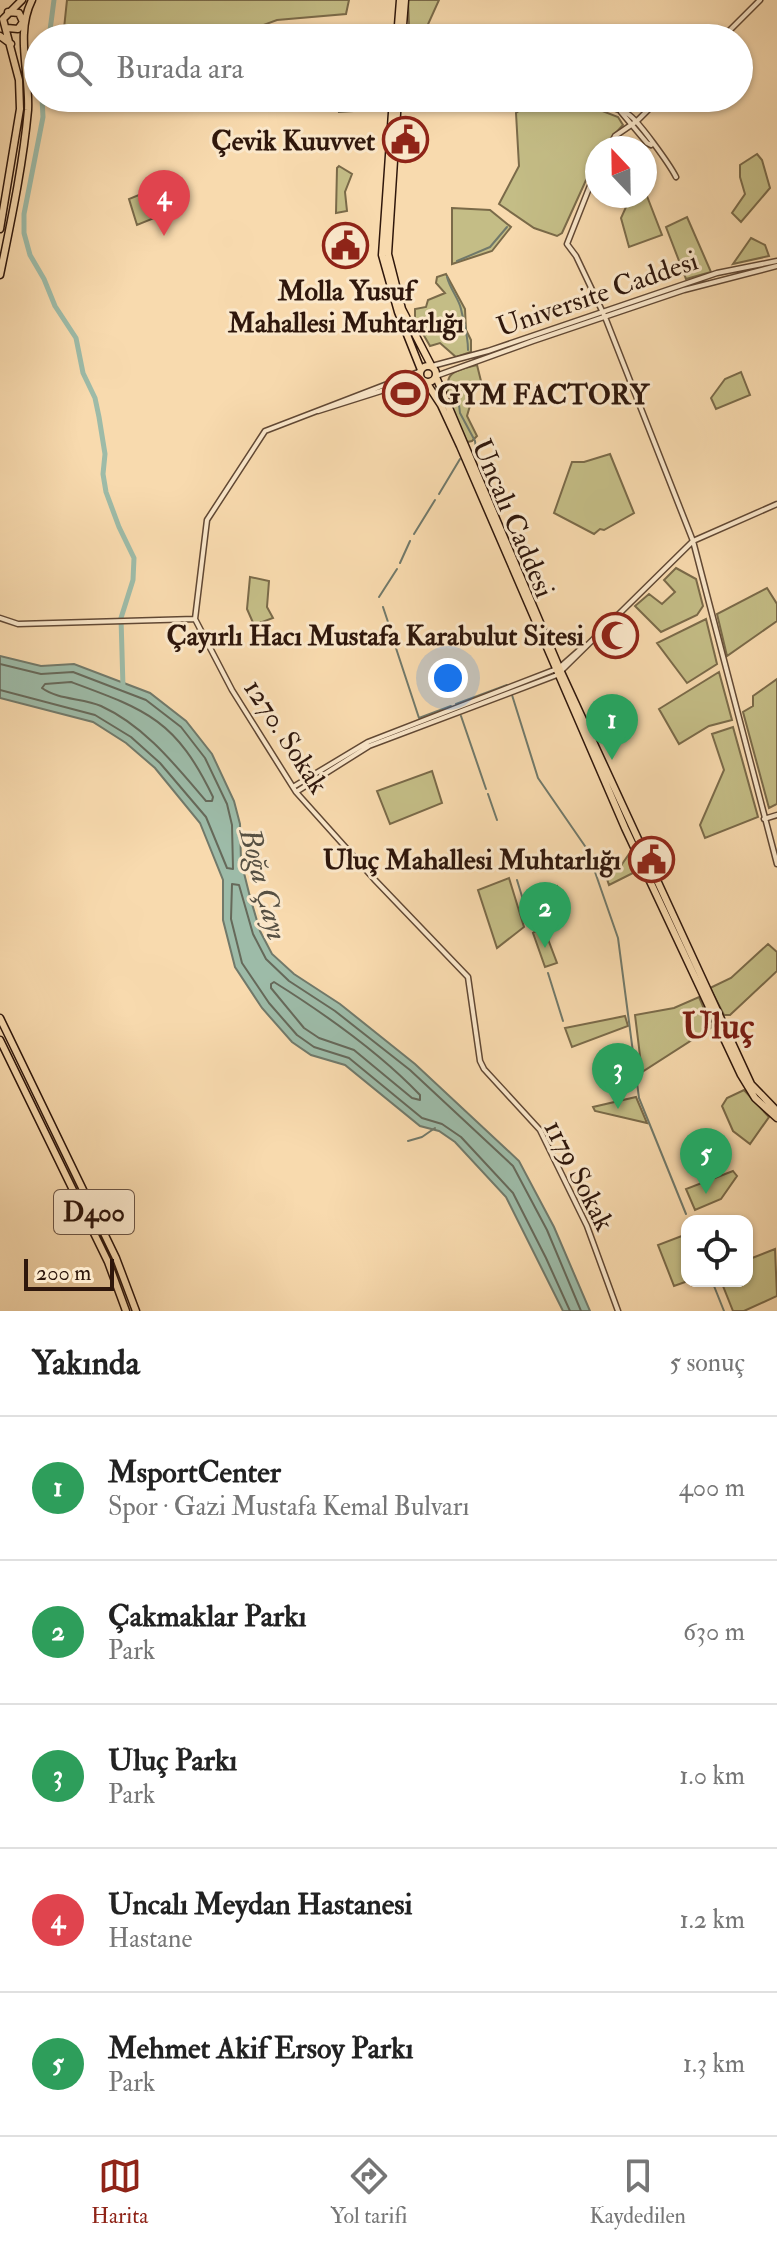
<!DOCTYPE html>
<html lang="tr">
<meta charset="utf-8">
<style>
:root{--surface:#fff;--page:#f6f6f6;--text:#222;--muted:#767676;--line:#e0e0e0;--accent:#8f2418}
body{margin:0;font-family:"IM FELL Double Pica",serif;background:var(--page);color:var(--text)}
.controls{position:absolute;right:24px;bottom:24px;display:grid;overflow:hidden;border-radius:16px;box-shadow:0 2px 6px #0004}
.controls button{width:72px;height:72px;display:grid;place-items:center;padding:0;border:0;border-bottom:2px solid var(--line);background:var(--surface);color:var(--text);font:40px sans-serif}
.compass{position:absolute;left:585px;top:136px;width:72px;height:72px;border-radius:50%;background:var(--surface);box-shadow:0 2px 6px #0004;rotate:338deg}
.scale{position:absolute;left:24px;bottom:20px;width:90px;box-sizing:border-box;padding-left:8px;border:4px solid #2f170c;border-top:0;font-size:22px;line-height:28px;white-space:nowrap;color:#2f170c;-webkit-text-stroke:6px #fae7ca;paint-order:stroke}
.you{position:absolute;left:448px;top:678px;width:28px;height:28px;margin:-20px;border:6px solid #fff;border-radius:50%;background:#1a73e8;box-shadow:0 0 0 12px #1a73e833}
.badge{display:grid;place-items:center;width:52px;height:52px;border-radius:50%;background:var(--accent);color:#fff;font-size:26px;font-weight:700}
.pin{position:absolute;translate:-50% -66px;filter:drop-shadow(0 2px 4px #0008)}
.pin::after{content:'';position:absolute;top:42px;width:28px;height:24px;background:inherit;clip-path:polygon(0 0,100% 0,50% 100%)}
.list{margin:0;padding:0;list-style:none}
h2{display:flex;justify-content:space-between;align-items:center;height:104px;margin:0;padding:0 32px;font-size:34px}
h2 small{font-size:26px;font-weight:400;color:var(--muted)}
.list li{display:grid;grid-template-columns:52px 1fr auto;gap:24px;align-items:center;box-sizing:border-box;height:144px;padding:0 32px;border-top:2px solid var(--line)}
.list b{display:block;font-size:30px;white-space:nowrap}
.list p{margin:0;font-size:26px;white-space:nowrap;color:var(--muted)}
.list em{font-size:26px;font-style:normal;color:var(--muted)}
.icon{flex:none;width:44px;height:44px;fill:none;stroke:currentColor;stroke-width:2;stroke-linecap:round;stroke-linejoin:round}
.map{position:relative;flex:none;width:777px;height:1311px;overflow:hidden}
.search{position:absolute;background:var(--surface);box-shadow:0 2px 6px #0004;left:24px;right:24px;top:24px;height:88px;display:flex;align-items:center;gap:20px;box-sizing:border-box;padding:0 28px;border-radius:44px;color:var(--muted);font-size:30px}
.sheet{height:824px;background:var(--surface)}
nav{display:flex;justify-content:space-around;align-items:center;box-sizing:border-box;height:112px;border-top:2px solid var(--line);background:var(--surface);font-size:22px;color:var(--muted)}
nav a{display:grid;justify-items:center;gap:4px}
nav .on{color:var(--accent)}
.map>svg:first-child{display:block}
.green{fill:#c4bd86;stroke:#7a6a49;stroke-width:2}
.water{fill:#9dbba8;stroke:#71796a;stroke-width:2}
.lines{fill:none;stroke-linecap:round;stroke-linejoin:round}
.shore{stroke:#66695a;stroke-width:2}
.stream{stroke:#71796a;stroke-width:2}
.river{stroke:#9dbba8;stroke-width:5}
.tertiary-casing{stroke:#614834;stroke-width:7}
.primary-casing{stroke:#2f170c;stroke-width:9}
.trunk-casing{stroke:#2f170c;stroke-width:9}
.tertiary{stroke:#fae7ca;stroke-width:4}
.primary{stroke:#f8daae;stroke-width:6}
.trunk{stroke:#f8daae;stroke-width:6}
.labels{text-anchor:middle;stroke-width:6;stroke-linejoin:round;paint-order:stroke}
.shield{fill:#fae7ca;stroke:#6c5545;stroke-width:2}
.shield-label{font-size:26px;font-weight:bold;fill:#2f170c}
.poi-label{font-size:28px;font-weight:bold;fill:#2f170c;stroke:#fae7ca;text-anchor:end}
.street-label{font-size:28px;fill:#2f170c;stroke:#fae7ca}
.water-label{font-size:30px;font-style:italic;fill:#565043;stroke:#fae7ca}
.district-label{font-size:36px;font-weight:bold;fill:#7a1f14;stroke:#fae7ca}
</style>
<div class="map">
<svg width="777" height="1311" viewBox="0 0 777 1311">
<rect width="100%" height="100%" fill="#f8daae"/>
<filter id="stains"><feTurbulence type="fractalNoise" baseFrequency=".0025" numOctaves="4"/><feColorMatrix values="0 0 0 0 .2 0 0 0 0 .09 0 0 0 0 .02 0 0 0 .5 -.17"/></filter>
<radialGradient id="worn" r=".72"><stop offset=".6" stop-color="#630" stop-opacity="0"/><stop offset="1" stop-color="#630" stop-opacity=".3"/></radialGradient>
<path class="green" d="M67 0H349L346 14 277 20 239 34 237 38H63Z
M408 0H439L425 31 409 25Z
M340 98H385V109L339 112Z
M523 98H569L618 117 623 125 602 148H597V156L562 233 557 236 534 228 499 204 519 166 516 113 524 107Z
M757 154 762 160 770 188 741 222 732 213 745 194 740 177V165Z
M339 166 352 174 345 192 347 211 336 213 337 168Z
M175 180 184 206 137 225 129 199Z
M645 191 662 235 629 247 621 218 631 196H645Z
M452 208 490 210 511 227 492 251 452 264Z
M687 217 711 272 686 279 666 227Z
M751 238 765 245 769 256 733 264Z
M446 274 465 309 466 330 471 340V352L456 357 440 343 430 346 415 320V309L426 307 428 300 445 293 436 283 437 277Z
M477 365 481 381 465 391 471 402 467 416 477 436 472 441 467 442C461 428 438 386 452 374 458 369 470 367 477 365Z
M741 372 750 395 716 409 711 398 725 379Z
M610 454 634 513 604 530 600 529 594 534 554 513 572 462H584Z
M676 568 696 579 703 606 697 615 661 632 635 606 649 594 662 604 675 592 664 580Z
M250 577 269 581 267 607 273 618 254 625 247 609Z
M767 588 777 604V621L727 656 717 614Z
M706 619 717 664 687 683 657 643Z
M719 672 732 720 709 726 679 744 659 709Z
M777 679V804L769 808 743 712 753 706V696Z
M733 727 758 817 705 838 700 825 724 770 712 734Z
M432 771 442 803 390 824 377 791Z
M631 851 639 870 609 885 606 876 618 870Z
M509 878 524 927 497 948 478 890Z
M557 886 563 899 532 922 524 899Z
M543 926 557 963 545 967 533 933Z
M768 944 777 952V971L730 1015H724L710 988 731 978Z
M699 997 712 1027 642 1072 635 1015 674 1008Z
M625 1016 628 1026 572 1047 565 1028Z
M744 1090 769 1117 750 1144 733 1131 722 1106 727 1098Z
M636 1097 647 1123 595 1111 593 1107Z
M733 1171 737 1176 721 1199 695 1210 686 1189Z
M687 1234 688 1281 674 1286 658 1245Z
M775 1249 777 1296 744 1311H733L721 1281H747V1260Z"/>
<path class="water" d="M0 656 41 666 74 664 150 693 186 721 212 754 234 801 240 824 241 861 250 897 260 931 272 954 294 974 340 1004 415 1064 519 1161 554 1227 590 1311H563L506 1197 455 1142 439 1131 420 1126 345 1065 311 1055 292 1042 262 1008 235 967 223 920V880L200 823 155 768 126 743 93 722 0 698Z"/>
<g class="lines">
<path class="shore" d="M0 664 41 674 73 672 146 700 181 727 205 758 227 804 232 825 233 869 227 868 206 817 160 763 131 737 95 715 0 690
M71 682C147 710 176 720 213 797L212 801H206C176 766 145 726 101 706 83 698 58 700 42 688L45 684Z
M274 982C325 1014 378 1051 420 1095V1100L412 1098 354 1050 319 1038 304 1028 271 988V984Z
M570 1311 546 1258 513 1193 461 1137 442 1124 422 1118 349 1058 314 1047 297 1035 269 1003 242 963 231 919 232 884 239 885 253 934 266 959 289 981 335 1011 410 1070 513 1166 547 1230 581 1311"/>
<path class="stream" d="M457 261 490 247 507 227
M447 277C450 289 459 299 461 309 464 323 468 335 468 350
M458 397 460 413 475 441 476 449 473 454
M439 494 460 459
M414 534 435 500
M400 563 410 541
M379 597 397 569
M383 607 390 628
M391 633 419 718 451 706
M512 695 538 778 587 849 618 938 639 1098 686 1214
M456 704 507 685 508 687
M461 716 486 789
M488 794 497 820
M517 880 531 926
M548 973 563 1021
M408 1141 422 1137 435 1128
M688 1219V1221
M712 1281 724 1311"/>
<path class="river" d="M49 38 54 0
M42 98 43 117 24 214V233L30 255 44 279 55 306 76 338 83 373 95 398 99 417 105 454 103 474 106 492 119 527 134 558 133 580 121 618 123 687"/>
<defs>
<path id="tertiary" d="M403 27 425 38
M400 31 419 38
M722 38 760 0
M585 98C598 103 614 107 626 113 636 116 671 167 676 177
M621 112 647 143 651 145
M609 148 615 136 637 121 660 98
M597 168 567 244 576 256 605 317 693 541 777 864
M432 366 488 351 717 273 777 261
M421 371 265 431 207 520 195 619 232 690 296 792 374 879 468 977 480 1061 484 1069 540 1130 587 1226 618 1311
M436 376 533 341 684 290 777 266
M318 411 397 386 425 381
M0 618 18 624 195 619
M293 787 368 742 559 668 584 646
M296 792 369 746 557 675 693 541 777 504
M764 819 777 815"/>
<path id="primary" d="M397 38 400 0
M402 38 405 0
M393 98 382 255 398 312 421 370
M398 98 388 254 402 309 431 365
M420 374a8 8 0 1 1 16 0a8 8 0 1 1-16 0Z
M436 377 561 672 751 1084 777 1111
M426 382 441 405 460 446 625 828 741 1075 755 1098 777 1118"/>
<path id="trunk" d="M7 28 18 29 23 22 19 13 8 12
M0 36 11 44
M0 229 20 109 19 80 3 19 22 0
M0 275C11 221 23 165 28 110 30 73 15 34 32 0
M0 1018 116 1258 136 1311
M0 1040 108 1262 126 1311"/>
</defs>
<use href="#tertiary" class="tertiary-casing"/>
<use href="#primary" class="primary-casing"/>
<use href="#trunk" class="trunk-casing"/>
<use href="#tertiary" class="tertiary"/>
<use href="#primary" class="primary"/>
<use href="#trunk" class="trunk"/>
</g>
<defs>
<symbol id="civic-ring" viewBox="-11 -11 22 22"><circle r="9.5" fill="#fae7ca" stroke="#8f2418" stroke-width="1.5"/><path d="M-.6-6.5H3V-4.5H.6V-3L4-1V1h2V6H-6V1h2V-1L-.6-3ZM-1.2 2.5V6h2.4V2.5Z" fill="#8f2418"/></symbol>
<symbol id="stadium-ring" viewBox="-11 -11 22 22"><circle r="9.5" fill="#fae7ca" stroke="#8f2418" stroke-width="1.5"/><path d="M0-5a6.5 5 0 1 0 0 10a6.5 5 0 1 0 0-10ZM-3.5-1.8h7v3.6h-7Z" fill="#8f2418"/></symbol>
<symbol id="mosque-ring" viewBox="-11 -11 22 22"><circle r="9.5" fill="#fae7ca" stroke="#8f2418" stroke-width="1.5"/><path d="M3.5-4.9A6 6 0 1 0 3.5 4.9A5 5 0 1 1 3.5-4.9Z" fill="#8f2418"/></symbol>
</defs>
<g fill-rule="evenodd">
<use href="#civic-ring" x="380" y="114" width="51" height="51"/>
<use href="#civic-ring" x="320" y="220" width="51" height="51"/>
<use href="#stadium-ring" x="380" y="368" width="51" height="51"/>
<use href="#mosque-ring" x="590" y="610" width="51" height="51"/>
<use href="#civic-ring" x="626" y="834" width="51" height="51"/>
</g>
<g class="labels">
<rect class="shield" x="54" y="1190" width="80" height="44" rx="6"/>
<g class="shield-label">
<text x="94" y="1221">D400</text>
</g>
<g class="poi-label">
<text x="375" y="150">Çevik Kuuvvet</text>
<text x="346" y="300" text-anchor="middle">Molla Yusuf<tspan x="346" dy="32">Mahallesi Muhtarlığı</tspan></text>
<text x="437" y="404" text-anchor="start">GYM FACTORY</text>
<text x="584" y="645">Çayırlı Hacı Mustafa Karabulut Sitesi</text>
<text x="621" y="869">Uluç Mahallesi Muhtarlığı</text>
</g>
<g class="street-label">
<text transform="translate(597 293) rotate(-19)" y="10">Universite Caddesi</text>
<text transform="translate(514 518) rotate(67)" y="10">Uncalı Caddesi</text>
<text transform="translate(287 736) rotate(57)" y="10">1270. Sokak</text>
<text transform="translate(580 1175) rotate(63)" y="10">1179 Sokak</text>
</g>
<g class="water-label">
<text transform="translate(264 884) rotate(75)" y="10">Boğa Çayı</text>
</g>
<g class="district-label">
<text x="718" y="1038">Uluç</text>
</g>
</g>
<rect width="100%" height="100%" filter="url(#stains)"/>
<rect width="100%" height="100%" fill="url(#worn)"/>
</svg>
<div class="controls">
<button><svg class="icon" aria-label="locate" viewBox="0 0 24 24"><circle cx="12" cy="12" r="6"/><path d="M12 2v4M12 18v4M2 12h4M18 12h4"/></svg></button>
</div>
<svg class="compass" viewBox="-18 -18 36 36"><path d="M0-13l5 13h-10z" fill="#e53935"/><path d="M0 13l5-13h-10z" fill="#767676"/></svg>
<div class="scale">200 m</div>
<div class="you"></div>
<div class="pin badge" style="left:612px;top:760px;background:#2e9e5b">1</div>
<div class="pin badge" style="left:545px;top:948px;background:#2e9e5b">2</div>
<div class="pin badge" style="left:618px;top:1109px;background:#2e9e5b">3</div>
<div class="pin badge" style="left:164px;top:236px;background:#e0444e">4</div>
<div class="pin badge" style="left:706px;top:1194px;background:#2e9e5b">5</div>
<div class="search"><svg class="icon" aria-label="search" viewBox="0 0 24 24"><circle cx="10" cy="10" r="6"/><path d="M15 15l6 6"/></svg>Burada ara</div>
</div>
<section class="sheet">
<h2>Yakında<small>5 sonuç</small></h2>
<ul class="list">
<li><span class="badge" style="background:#2e9e5b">1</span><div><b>MsportCenter</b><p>Spor · Gazi Mustafa Kemal Bulvarı</p></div><em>400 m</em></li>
<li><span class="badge" style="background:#2e9e5b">2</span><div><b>Çakmaklar Parkı</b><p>Park</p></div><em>630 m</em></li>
<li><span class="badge" style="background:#2e9e5b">3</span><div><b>Uluç Parkı</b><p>Park</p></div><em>1.0 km</em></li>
<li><span class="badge" style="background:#e0444e">4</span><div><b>Uncalı Meydan Hastanesi</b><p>Hastane</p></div><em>1.2 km</em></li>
<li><span class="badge" style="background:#2e9e5b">5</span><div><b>Mehmet Akif Ersoy Parkı</b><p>Park</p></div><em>1.3 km</em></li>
</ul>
</section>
<nav>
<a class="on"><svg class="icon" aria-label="map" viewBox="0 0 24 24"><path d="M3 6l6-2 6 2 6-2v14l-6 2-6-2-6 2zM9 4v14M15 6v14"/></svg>Harita</a>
<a><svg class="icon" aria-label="directions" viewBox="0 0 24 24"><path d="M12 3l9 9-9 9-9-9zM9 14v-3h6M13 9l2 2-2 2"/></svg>Yol tarifi</a>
<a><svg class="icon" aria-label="saved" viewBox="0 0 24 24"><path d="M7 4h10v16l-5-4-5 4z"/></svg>Kaydedilen</a>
</nav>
